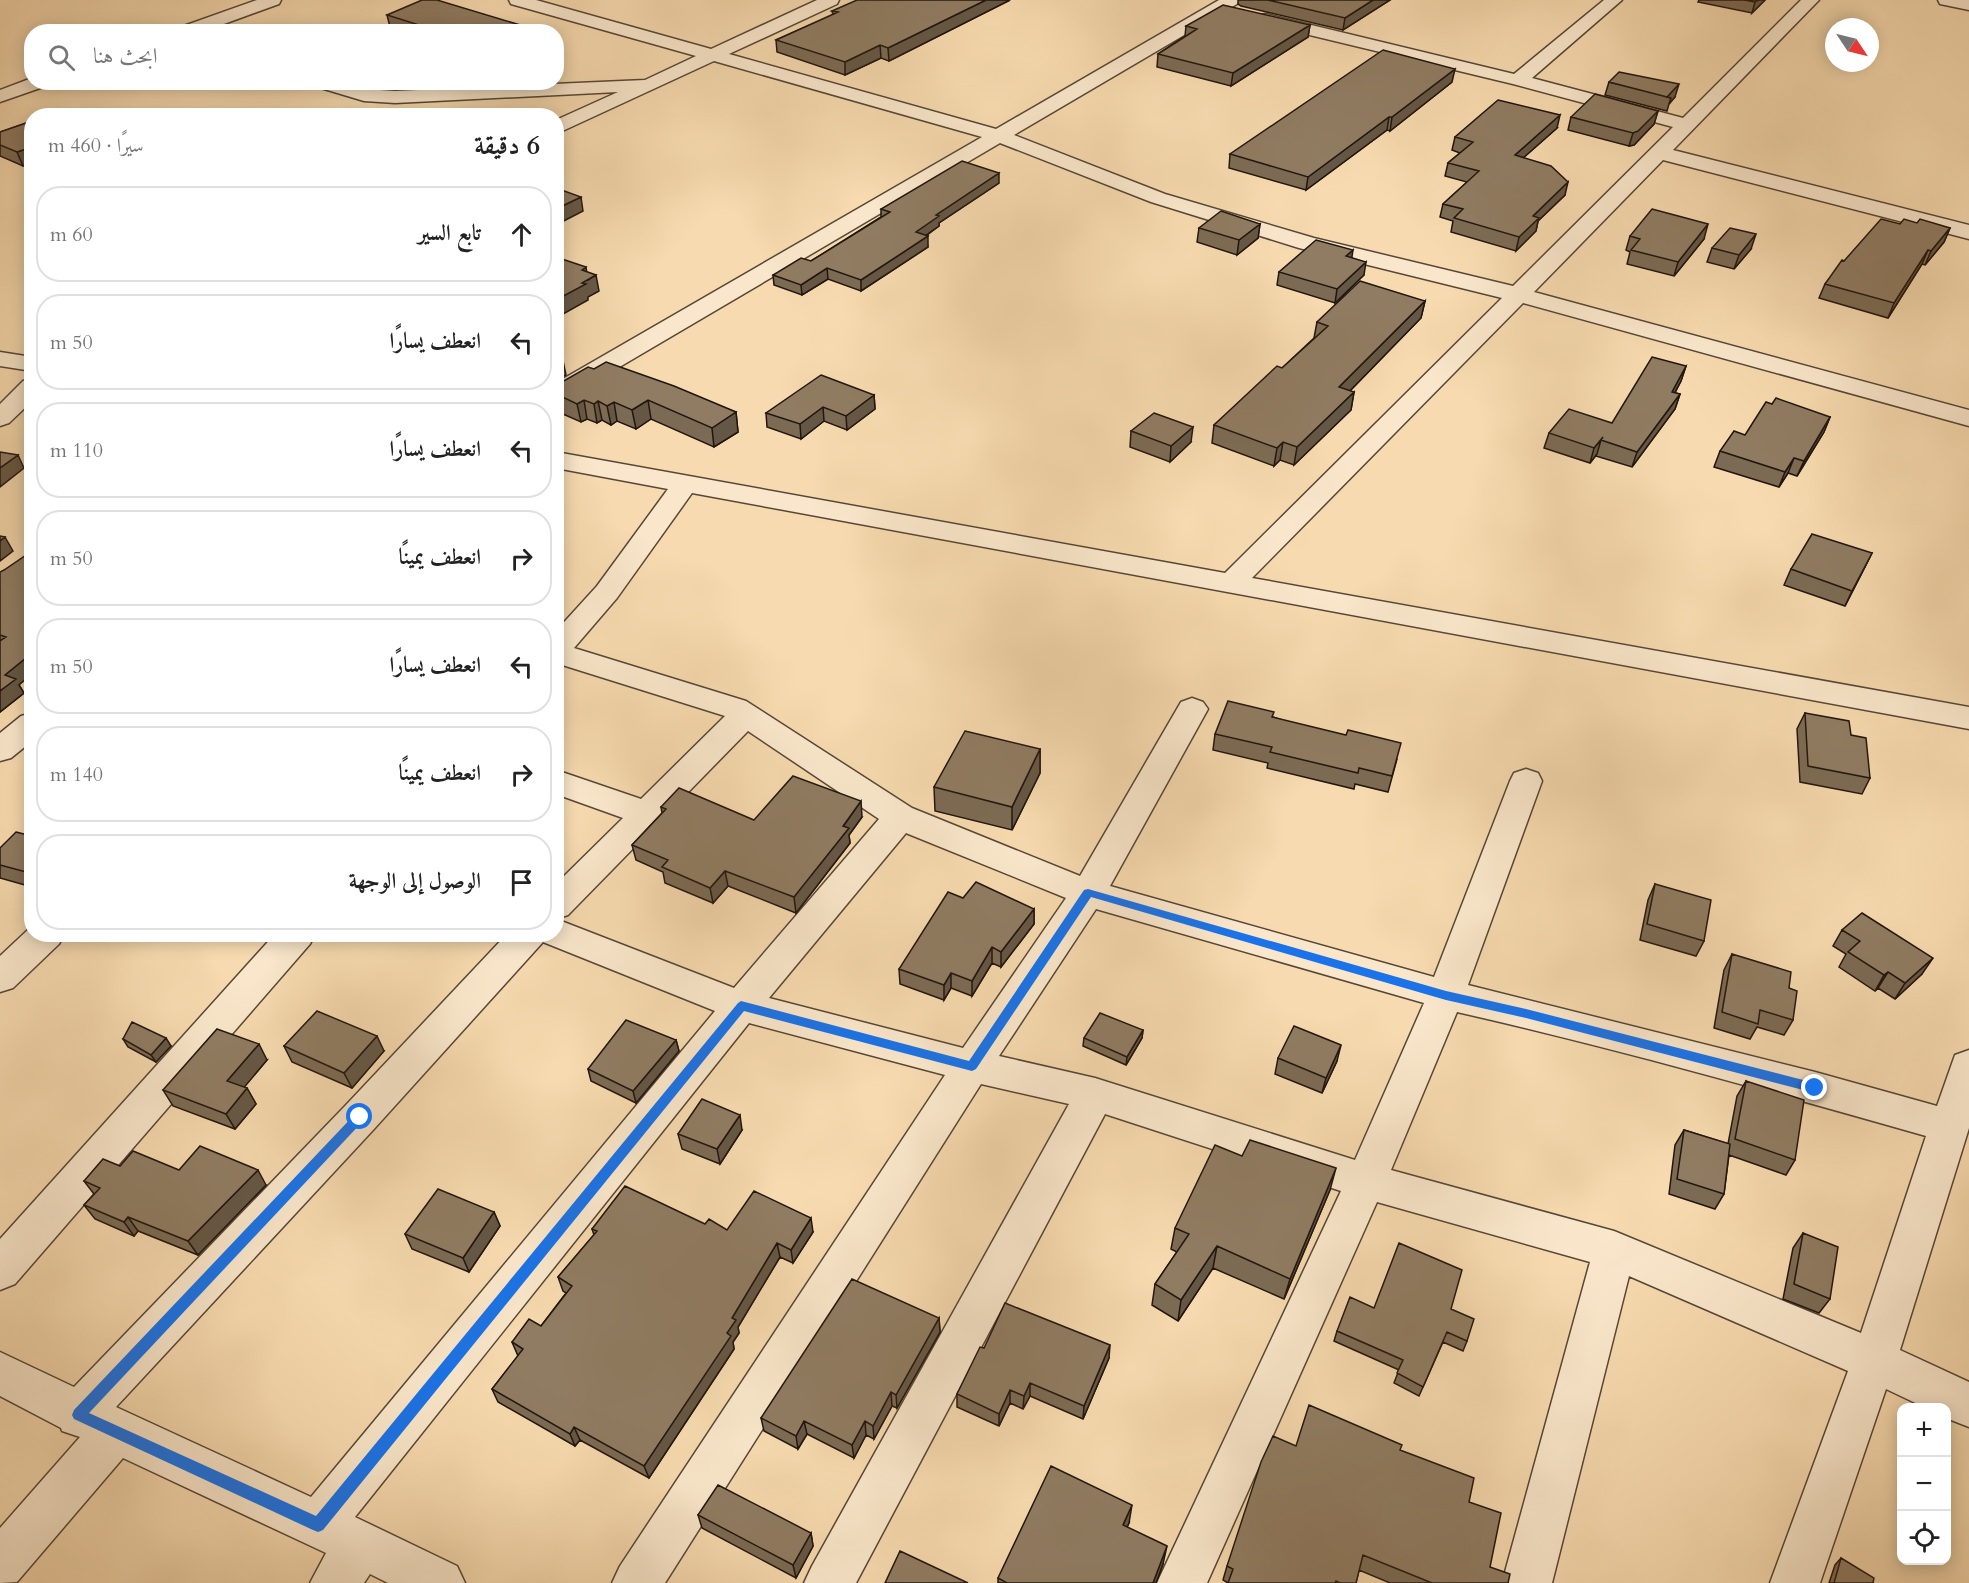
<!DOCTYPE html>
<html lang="ar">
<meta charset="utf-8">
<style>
:root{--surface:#fff;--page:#f2f2f2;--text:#222;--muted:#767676;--line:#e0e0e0}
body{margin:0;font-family:Cardo,Amiri,serif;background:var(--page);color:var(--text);direction:rtl}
.controls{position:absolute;right:18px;bottom:18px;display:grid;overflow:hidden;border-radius:12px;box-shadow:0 3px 15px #0003}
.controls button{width:54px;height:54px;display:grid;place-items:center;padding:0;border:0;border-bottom:2px solid var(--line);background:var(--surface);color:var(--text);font:30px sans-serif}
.compass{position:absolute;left:1825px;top:18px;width:54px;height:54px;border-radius:50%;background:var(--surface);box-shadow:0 3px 15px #0003;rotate:125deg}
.stop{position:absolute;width:18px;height:18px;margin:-14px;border:4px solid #1a73e8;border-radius:50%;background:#fff}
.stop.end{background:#1a73e8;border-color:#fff;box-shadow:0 2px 6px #0008}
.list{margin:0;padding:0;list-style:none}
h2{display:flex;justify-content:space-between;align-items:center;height:78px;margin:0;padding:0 24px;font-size:26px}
h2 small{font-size:20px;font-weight:400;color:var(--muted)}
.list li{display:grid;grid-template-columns:39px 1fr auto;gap:18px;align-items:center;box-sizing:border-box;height:96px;margin:0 12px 12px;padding:0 12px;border:2px solid var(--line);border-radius:24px}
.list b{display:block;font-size:22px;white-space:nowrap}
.list em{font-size:20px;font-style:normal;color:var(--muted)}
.icon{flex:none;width:33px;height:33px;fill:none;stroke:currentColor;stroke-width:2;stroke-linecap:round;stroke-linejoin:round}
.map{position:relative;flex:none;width:1969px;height:1583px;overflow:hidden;direction:ltr}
.search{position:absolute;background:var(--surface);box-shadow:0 3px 15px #0003;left:24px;top:24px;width:540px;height:66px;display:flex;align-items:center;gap:15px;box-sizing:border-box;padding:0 21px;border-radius:24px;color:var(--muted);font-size:22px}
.panel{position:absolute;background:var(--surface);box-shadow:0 3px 15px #0003;left:24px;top:108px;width:540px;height:834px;border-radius:24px;direction:rtl}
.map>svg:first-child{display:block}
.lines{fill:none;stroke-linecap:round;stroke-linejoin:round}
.minor-casing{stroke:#564737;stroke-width:3}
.minor{fill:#fae7cb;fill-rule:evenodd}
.wall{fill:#7c6b54;stroke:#21160f;stroke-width:1.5}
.shaded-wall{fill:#655745;stroke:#21160f;stroke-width:1.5}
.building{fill:#907c62;stroke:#21160f;stroke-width:1.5}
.route{fill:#1a73e8}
</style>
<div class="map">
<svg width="1969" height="1583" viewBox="0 0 1969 1583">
<rect width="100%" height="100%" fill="#f7daaf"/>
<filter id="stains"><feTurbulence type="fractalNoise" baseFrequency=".00333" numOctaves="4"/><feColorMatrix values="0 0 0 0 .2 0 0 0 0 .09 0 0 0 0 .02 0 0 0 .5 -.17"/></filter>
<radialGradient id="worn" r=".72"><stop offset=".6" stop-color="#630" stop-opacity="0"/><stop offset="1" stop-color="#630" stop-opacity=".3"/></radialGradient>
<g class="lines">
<defs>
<path id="minor" d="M257 0H281L279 4 202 32H176L178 28Z
M509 0H536L711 49 817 0H839L837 4 729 54 996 129 1219 0H1239L1237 4 1014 135 1165 194 1314 238 1513 286 1673 127 1513 84 1260 23 1257 19 1260 15 1266 14 1514 74 1604 0H1622L1532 78 1683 118 1801 0H1819L1673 150 1969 225V239L1663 160 1534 292 1969 410V426L1523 303 1252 578 1969 707V729L692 493 617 598 574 648 746 701 912 808 1080 876 1181 702 1192 698 1203 702 1208 709 1110 886 1434 977 1510 781 1514 773 1526 769 1538 773 1542 781 1468 985 1815 1072 1937 1106 1955 1055 1969 1050V1128L1900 1350 1969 1382V1427L1946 1418V1408H1926L1886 1389 1820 1583H1770L1848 1371 1629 1276 1552 1583H1502L1590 1262 1377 1202 1207 1583H1157L1341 1191 1105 1114 856 1583H804L812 1566 1069 1104 981 1084 665 1583H612L620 1566 945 1075 749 1023 355 1517 457 1566 465 1583H388L370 1574 364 1583H310L326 1553 123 1458 17 1582 0 1583V1528L80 1437 62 1431 61 1428 0 1396V1352L74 1387 346 1105 507 934H556V919L734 988 879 819 748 731 568 915 556 919V884L623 818 556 794V770L641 799 725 716 556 663V631L597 586 668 489 556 468V452L1225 573 1502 298 1299 248 1151 202 1000 143 565 399 556 401V383L982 137 714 61 556 134V120L618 92 395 103 364 101 314 86 312 82H342L365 89 395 91 645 80 696 56 511 4ZM906 833 1066 898 963 1048 769 998ZM1096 909 1424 1003 1355 1160 1095 1078 999 1056ZM543 942 715 1011 311 1497 116 1407 374 1129ZM1457 1012C1615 1048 1771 1092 1926 1136L1861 1333 1614 1231 1391 1170Z
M1938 0H1969V10L1940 4Z
M32 78V82H48L46 86 0 102V90Z
M0 352 32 357V371L0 366Z
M32 379V401L9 423 0 426V404L23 381Z
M32 713V741L11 758 0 761V733L21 716Z
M32 926V934H64L59 944 13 988 0 992V956Z
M275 934H315L310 944 15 1284 0 1290V1239Z"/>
</defs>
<use href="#minor" class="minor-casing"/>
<use href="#minor" class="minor"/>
</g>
<path class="wall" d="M1010 0 889 61 881 58 845 75 777 52 776 40 833 15 832 11Z
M1238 0H1390L1343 30 1241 6 1238 4Z
M1699 0H1765L1752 13 1698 2Z
M387 15 530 28V32H404L390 27Z
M1310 25 1308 37 1231 86 1157 67 1158 54 1185 36 1186 26Z
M1452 82 1390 131 1387 130 1306 190 1229 168 1230 154Z
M1609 82 1675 97 1669 104 1667 111 1605 95Z
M1658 111 1654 124 1634 145 1629 146 1568 130 1571 117Z
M32 121 23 166 0 156V132Z
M1557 128 1523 158 1565 195 1538 221 1536 231 1516 251 1451 232 1453 221 1440 217 1443 204 1467 182 1445 176 1448 163 1460 153 1452 150 1455 137Z
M999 183 939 223V226L926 236 928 247 861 291 828 279 802 295 774 285 773 275 811 261 881 217V209Z
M1917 223 1950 228 1944 242 1925 265 1922 264 1888 318 1819 298 1825 284 1844 261Z
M1260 224 1258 238 1237 255 1197 242 1199 228Z
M1630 236 1704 239 1674 276 1627 264 1630 252 1626 250Z
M1712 248 1751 249 1734 269 1707 262Z
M1352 258 1364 275 1335 303 1277 285 1279 272Z
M1425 301 1421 318 1350 391 1354 392 1351 410 1294 465 1280 460 1274 466 1212 443 1214 425 1282 368 1314 338 1317 322Z
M1686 366 1681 381 1675 393 1680 394 1675 409 1632 467 1596 456 1597 454 1590 463 1544 448 1549 433 1612 423Z
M594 369 736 412 738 432 714 447 651 419 636 429 617 421 611 425 602 420 597 423 587 419 581 422 556 411V383L562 382Z
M874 395 875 409 847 430 824 421 801 439 767 427 766 413Z
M1830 417 1824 432 1797 476 1788 473 1779 487 1714 467 1720 451 1745 435Z
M1131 431 1191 442 1170 462 1130 447Z
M1872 553 1845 606 1784 585 1791 569Z
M0 572 19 685 24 693 0 712Z
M1805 713 1851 735 1870 778 1862 794 1800 782 1797 729Z
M1273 717 1397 759 1388 792 1355 784 1354 789 1267 768 1268 763 1213 750 1215 734Z
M1040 749V773L1012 830 935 811 934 787Z
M661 807 754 820 862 817 849 835 850 843 796 913 728 886 713 903 665 883 663 872 636 860 632 845 662 813Z
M32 836V887L0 878V848Z
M1655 884 1704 941 1696 956 1640 940 1648 900Z
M963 898 1034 909V924L1001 967 992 963 972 996 951 988 944 1000 900 984 899 969Z
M1842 930 1922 974 1895 999 1878 988 1875 991 1839 967 1846 954 1833 946Z
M1732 954 1793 1020 1784 1035 1757 1027 1750 1039 1714 1028 1724 970Z
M1143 1030 1142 1038 1126 1065 1083 1046 1084 1038Z
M123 1039 171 1046 156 1062 128 1047Z
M676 1040 679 1051 636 1103 591 1081 588 1069Z
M284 1046 384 1051 352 1088 292 1062Z
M1278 1058 1337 1061 1322 1093 1275 1074Z
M267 1060 244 1087 247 1088 256 1104 235 1129 173 1106 163 1090Z
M1746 1081 1795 1160 1786 1175 1729 1155 1724 1194 1715 1209 1669 1194 1675 1145 1684 1130 1728 1144 1737 1096Z
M742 1130 720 1164 682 1149 678 1134Z
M120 1166 179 1170 266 1185 198 1255 138 1231 134 1236 95 1219 84 1205 94 1194 84 1181Z
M1330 1190 1284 1299 1213 1268 1178 1321 1152 1305 1155 1284 1177 1252 1171 1249 1175 1228Z
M494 1212 500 1226 469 1272 412 1249 405 1234Z
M705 1224 727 1230 813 1232 793 1263 780 1257 738 1327 739 1333 733 1342 734 1349 649 1478 580 1440 575 1446 498 1402 492 1389 518 1356 512 1342 541 1326 566 1293 563 1291 558 1277 594 1235 592 1229Z
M1803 1233 1830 1299 1819 1313 1783 1299 1793 1248Z
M1374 1308 1451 1309 1467 1341 1463 1351 1443 1342 1419 1396 1394 1383 1399 1370 1334 1341 1337 1331Z
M939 1318 940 1332 897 1408 892 1406 874 1439 866 1435 854 1458 807 1434 798 1449 764 1431 761 1418Z
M984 1348 1109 1358 1083 1419 1030 1396 1023 1409 1010 1403 999 1426 957 1407V1394Z
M1296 1446 1400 1450 1469 1502 1490 1567 1508 1583H1390L1359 1570 1356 1583H1228L1223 1580 1227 1566Z
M698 1515 811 1533 813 1546 796 1578 702 1528Z
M1129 1523 1127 1527 1163 1564 1156 1583H998V1578Z
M1841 1558 1873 1583H1829L1835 1565Z"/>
<path class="shaded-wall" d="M986 0H1010L889 61 888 48Z
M1373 0H1390L1343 30 1345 18Z
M1758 0H1765L1752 13 1755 2Z
M1310 25 1308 37 1231 86 1233 73Z
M530 28V32H521Z
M880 45 881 58 845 75V62Z
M1455 69 1452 82 1390 131 1392 117Z
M1679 84 1675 97 1669 104 1671 98 1667 97Z
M1658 111 1654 124 1634 145 1629 146 1633 133Z
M1560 115 1557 128 1512 168 1515 155Z
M1389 117 1387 130 1306 190 1308 177Z
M32 147V162L23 166 17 152Z
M999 173V183L939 223V226L916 242V232L936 215Z
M1568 182 1565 195 1538 221 1536 231 1516 251 1519 237 1533 216Z
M581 197 583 211 556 225V209Z
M1260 224 1258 238 1237 255 1239 240Z
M1708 224 1704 239 1674 276 1678 262Z
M1950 228 1944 242 1925 265 1931 251Z
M1756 234 1751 249 1734 269 1739 255Z
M928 236V247L861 291V280Z
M1353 250 1351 263 1346 256Z
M1928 250 1922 264 1888 318 1894 303Z
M1366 262 1364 275 1335 303 1337 289Z
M586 267 588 280 596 275 599 291 588 297V300L556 318V300L582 270Z
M827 268 828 279 802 295 801 285Z
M1425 301 1421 318 1336 405 1339 387Z
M562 356 566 375 556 381V360Z
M1686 366 1681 381 1667 407 1672 392Z
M1354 392 1351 410 1294 465 1297 447Z
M1680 394 1675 409 1632 467 1637 452Z
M874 395 875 409 847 430 846 416Z
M584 400 587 419 581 422 577 404Z
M648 400 651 419 636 429 632 410Z
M598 401 602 420 597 423 594 404Z
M614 402 617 421 611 425 607 406Z
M823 407 824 421 801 439 800 424Z
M736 412 738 432 714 447 712 428Z
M1830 417 1824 432 1797 476 1804 461Z
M1193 427 1191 442 1170 462 1171 446Z
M1601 440 1597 454 1590 463 1594 448Z
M1283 442 1280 460 1274 466 1277 448Z
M18 455 24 468 0 487V468Z
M1794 458 1788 473 1779 487 1785 472Z
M5 537 13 551 0 561V541Z
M1872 553 1864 569 1845 606 1852 591Z
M32 653V674L19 685 24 693 0 712V691L5 675Z
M1040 749V773L1012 830V807Z
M861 801 862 817 849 835 850 843 796 913 794 897Z
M32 867V880L26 872Z
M725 871 728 886 713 903 710 888Z
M1034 909V924L1001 967V952Z
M992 947V963L972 996V981Z
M1933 958 1922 974 1895 999 1905 983Z
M1888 972 1878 988 1875 991 1884 975Z
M951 973V988L944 1000V985Z
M1143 1030 1142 1038 1126 1065 1127 1057Z
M377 1036 384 1051 352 1088 344 1073Z
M166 1038 171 1046 156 1062 151 1055Z
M676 1040 679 1051 636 1103 633 1091Z
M259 1044 267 1060 236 1097 227 1081Z
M1341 1045 1337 1061 1322 1093 1326 1078Z
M247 1088 256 1104 235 1129 226 1114Z
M740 1115 742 1130 720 1164 717 1149Z
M1336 1168 1330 1190 1284 1299 1290 1279Z
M258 1170 266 1185 198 1255 188 1241Z
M494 1212 500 1226 469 1272 463 1258Z
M128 1217 138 1231 134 1236 124 1222Z
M811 1218 813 1232 793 1263 791 1250Z
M777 1243 780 1257 738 1327 739 1333 733 1342 734 1349 649 1478 644 1466 727 1333 732 1318Z
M1217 1246 1213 1268 1178 1321 1181 1300Z
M939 1318 940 1332 897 1408 896 1395Z
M1110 1345 1109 1358 1083 1419 1084 1406Z
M1030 1383V1396L1023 1409 1024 1396Z
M1010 1390V1403L999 1426V1414Z
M891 1392 892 1406 874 1439 873 1426Z
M804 1421 807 1434 798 1449 796 1436Z
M865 1421 866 1435 854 1458 852 1445Z
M574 1427 580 1440 575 1446 570 1434Z
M1132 1505 1129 1523 1120 1543 1123 1525Z
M811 1533 813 1546 796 1578 793 1565Z
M1167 1546 1163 1564 1156 1583H1153Z"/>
<path class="building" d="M422 0H437L530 28 521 32H441L387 15Z
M857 0H986L888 48 880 45 845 62 776 40 838 12 832 11Z
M1268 0H1373L1345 18Z
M1744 0H1758L1755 2Z
M1223 5 1310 25 1233 73 1158 54 1197 29 1186 26Z
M1383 50 1455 69 1392 117H1389L1308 177 1230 154Z
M1619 72 1679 84 1667 97 1671 98 1609 82Z
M1595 94 1658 111 1638 131 1633 133 1571 117Z
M1498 100 1560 115 1515 155 1551 166 1568 182 1533 216 1539 218 1519 237 1454 218 1463 209 1443 204 1479 171 1448 163 1473 142 1455 137Z
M271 109 286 116H255Z
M32 121V147L17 152 0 145V132Z
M962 161 999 173 936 215 939 216 916 232 928 236 861 280 827 268 801 285 773 275 801 258 811 261 890 212 881 209Z
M556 188 581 197 556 209Z
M1652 209 1708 224 1678 262 1631 250 1640 239 1630 236Z
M1221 211 1260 224 1239 240 1199 228Z
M1881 219 1900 224 1904 219 1917 223 1920 219 1950 228 1931 251 1928 250 1894 303 1825 284 1842 260 1844 261Z
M1730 228 1756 234 1739 255 1712 248Z
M1316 240 1353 250 1346 256 1366 262 1337 289 1279 272Z
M556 257 586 267 582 270 596 275 582 283 586 284 556 300Z
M1360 281 1425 301 1339 387 1354 392 1297 447 1283 442 1277 448 1214 425 1277 366 1282 368 1328 326 1317 322Z
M556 354 562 356 556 360Z
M1652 357 1686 366 1672 392 1680 394 1637 452 1601 440 1603 437 1594 448 1549 433 1569 409 1612 423Z
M606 362 674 386 736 412 712 428 648 400 632 410 614 402 607 406 598 401 594 404 584 400 577 404 556 394V383L562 382 588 367 594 369Z
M821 375 874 395 846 416 823 407 800 424 766 413Z
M1776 398 1830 417 1804 461 1794 458 1785 472 1720 451 1734 431 1745 435 1766 402 1772 404Z
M1154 413 1193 427 1171 446 1131 431Z
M0 452 18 455 0 468Z
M1812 534 1872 553 1852 591 1791 569Z
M0 536 5 537 0 541Z
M27 541 32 542V653L5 675 16 679 0 691V641L6 637 0 635V572L4 570 26 555Z
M1228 701 1274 712 1272 717 1346 735 1348 730 1401 743 1392 776 1359 768 1358 773 1270 752 1272 747 1215 734Z
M1805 713 1849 721 1851 735 1866 738 1870 778 1808 766Z
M965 731 1040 749 1012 807 934 787Z
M793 776 861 801 843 826 849 828 794 897 725 871 710 888 662 867 668 860 632 845 666 809 661 807 679 788 754 820Z
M16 832 32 836V867L26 872 0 865V848Z
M976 882 1034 909 1001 952 992 947 972 981 951 973 944 985 899 969 948 892 963 898Z
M1655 884 1711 900 1704 941 1647 924Z
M1862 913 1933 958 1905 983 1888 972 1884 975 1848 952 1860 941 1842 930Z
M1732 954 1791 972 1789 988 1797 991 1793 1020 1760 1010 1758 1024 1722 1012Z
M317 1011 377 1036 344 1073 284 1046Z
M1100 1013 1143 1030 1127 1057 1084 1038Z
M626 1020 676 1040 633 1091 588 1069Z
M132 1022 166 1038 151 1055 123 1039Z
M1294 1026 1341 1045 1326 1078 1278 1058Z
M217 1029 259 1044 227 1081 247 1088 226 1114 163 1090Z
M1746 1081 1804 1100 1795 1160 1735 1139Z
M702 1099 740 1115 717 1149 678 1134Z
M1684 1130 1730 1144 1724 1194 1677 1179Z
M1250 1140 1336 1168 1290 1279 1217 1246 1181 1300 1155 1284 1189 1234 1175 1228 1215 1145 1242 1156Z
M200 1146 258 1170 188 1241 128 1217 124 1222 84 1205 100 1188 84 1181 103 1159 120 1166 133 1151 179 1170Z
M625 1186 705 1224 709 1219 727 1230 754 1191 811 1218 791 1250 777 1243 732 1318 736 1320 727 1333 731 1336 644 1466 574 1427 570 1434 492 1389 523 1349 512 1342 529 1319 541 1326 572 1286 558 1277 597 1231 592 1229Z
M438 1189 494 1212 463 1258 405 1234Z
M1803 1233 1838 1247 1830 1299 1794 1284Z
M1399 1243 1462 1270 1451 1309 1474 1319 1467 1341 1447 1332 1423 1387 1397 1373 1403 1360 1337 1331 1350 1297 1374 1308Z
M852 1279 939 1318 896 1395 891 1392 873 1426 865 1421 852 1445 804 1421 796 1436 761 1418Z
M1005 1303 1110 1345 1084 1406 1030 1383 1024 1396 1010 1390 999 1414 957 1394 980 1347 984 1348Z
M1309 1405 1402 1445 1400 1450 1474 1478 1469 1502 1501 1513 1490 1567 1510 1574 1508 1583H1432L1363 1555 1356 1583H1340L1336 1581 1335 1583H1228L1233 1569 1227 1566 1261 1462 1273 1436 1296 1446Z
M1051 1466 1132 1505 1123 1525 1167 1546 1153 1583H1007L998 1578Z
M718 1485 811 1533 793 1565 698 1515Z
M900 1551 968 1583H885Z
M1841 1558 1874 1578 1873 1583H1834Z"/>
<path class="route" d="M1088 889 1446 991 1526 1009 1815 1083 1821 1088 1815 1093 1526 1018 1446 1000 1091 897 976 1069 972 1071 744 1011 323 1530 318 1532 313 1530 74 1419 72 1415 74 1410 356 1113H364V1120L89 1413 316 1516 738 1003 741 1001 969 1061 1084 890Z"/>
<rect width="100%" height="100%" filter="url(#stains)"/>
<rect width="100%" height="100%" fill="url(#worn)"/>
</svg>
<div class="controls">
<button>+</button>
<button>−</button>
<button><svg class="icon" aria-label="locate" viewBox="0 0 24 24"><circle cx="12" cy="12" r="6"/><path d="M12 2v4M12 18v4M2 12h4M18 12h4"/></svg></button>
</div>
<svg class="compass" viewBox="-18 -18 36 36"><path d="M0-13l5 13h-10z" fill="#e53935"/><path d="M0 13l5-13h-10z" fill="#767676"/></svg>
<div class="stop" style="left:360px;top:1117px"></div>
<div class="stop end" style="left:1815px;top:1088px"></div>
<div class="search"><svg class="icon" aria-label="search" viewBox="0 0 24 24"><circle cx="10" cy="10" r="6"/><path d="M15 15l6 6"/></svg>ابحث هنا</div>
<section class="panel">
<h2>6 دقيقة<small>سيرًا · 460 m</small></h2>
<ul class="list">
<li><svg class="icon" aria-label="ahead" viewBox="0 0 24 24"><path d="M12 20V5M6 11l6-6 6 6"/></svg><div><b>تابع السير</b></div><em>60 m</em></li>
<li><svg class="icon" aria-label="left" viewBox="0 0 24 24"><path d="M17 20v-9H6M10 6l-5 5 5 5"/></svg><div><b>انعطف يسارًا</b></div><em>50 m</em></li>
<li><svg class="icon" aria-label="left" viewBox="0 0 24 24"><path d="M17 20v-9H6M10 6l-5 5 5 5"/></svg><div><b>انعطف يسارًا</b></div><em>110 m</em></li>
<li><svg class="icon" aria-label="right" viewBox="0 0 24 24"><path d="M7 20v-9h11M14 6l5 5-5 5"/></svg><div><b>انعطف يمينًا</b></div><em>50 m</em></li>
<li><svg class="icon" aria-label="left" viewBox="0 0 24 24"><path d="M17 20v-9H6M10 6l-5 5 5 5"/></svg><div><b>انعطف يسارًا</b></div><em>50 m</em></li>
<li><svg class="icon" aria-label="right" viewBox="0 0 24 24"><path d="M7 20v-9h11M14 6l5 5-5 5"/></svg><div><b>انعطف يمينًا</b></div><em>140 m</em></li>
<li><svg class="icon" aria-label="arrive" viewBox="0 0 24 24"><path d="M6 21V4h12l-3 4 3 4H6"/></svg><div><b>الوصول إلى الوجهة</b></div></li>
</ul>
</section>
</div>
